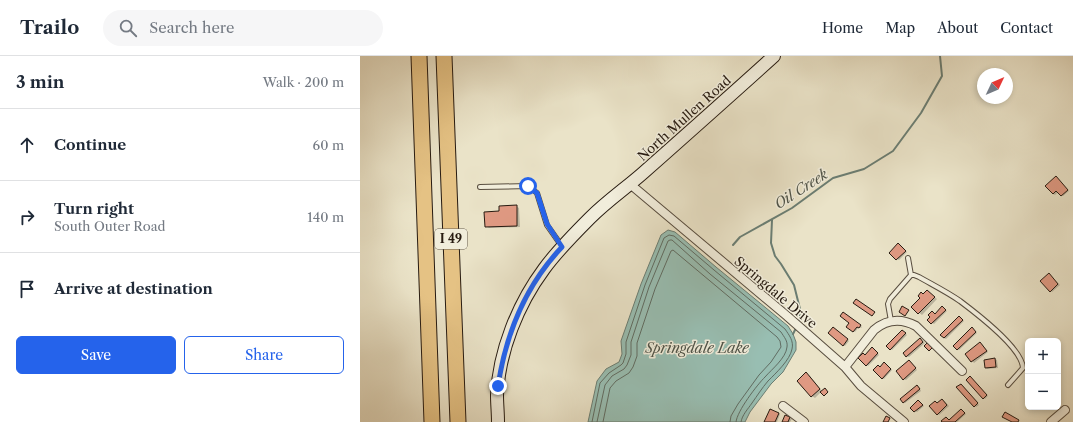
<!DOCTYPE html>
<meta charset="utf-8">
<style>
:root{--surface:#fff;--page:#f6f6f7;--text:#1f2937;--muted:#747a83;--line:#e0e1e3;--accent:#2563eb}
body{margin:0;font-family:"Libre Caslon Text",serif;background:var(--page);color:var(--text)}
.controls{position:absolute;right:12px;bottom:12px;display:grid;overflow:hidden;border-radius:6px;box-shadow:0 2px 6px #0003}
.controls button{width:36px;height:36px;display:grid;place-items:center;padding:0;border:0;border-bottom:1px solid var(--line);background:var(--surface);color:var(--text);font:20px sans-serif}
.compass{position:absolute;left:617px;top:12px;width:36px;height:36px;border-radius:50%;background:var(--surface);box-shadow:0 2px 6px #0003;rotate:46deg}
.stop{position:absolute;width:12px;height:12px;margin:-9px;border:3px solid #2563eb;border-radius:50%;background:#fff}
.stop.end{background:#2563eb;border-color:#fff;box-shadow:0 1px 4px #0008}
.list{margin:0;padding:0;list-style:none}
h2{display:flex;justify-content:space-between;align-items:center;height:52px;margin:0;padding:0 16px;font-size:17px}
h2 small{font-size:13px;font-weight:400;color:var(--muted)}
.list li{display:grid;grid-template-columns:26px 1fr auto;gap:12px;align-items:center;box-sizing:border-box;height:72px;padding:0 16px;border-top:1px solid var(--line)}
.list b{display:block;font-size:15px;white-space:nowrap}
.list p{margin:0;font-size:13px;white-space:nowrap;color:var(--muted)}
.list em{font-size:13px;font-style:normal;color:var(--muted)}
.actions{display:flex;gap:8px;padding:12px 16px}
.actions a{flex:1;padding:9px 0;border:1px solid var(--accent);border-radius:6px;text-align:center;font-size:14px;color:var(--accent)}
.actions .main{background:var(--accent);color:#fff}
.icon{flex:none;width:22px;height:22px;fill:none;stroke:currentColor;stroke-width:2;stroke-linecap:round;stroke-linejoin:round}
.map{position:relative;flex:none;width:713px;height:366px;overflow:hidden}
header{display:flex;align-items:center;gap:24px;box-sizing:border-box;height:56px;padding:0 20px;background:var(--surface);border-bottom:1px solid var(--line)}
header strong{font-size:19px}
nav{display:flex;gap:22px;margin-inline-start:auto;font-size:14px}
.search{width:280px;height:36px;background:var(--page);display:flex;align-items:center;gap:10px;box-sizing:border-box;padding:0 14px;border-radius:22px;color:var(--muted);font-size:15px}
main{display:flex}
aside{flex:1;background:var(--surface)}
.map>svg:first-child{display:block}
.water{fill:#98beb2;stroke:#6b7d72}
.shadow{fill:#0003}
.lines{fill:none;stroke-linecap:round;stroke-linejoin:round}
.shore{stroke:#606c62;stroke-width:1}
.stream{stroke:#6b7d72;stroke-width:2}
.building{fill:#df9982;stroke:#271b11}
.lane-casing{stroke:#584d3f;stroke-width:6}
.street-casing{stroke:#584d3f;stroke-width:10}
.secondary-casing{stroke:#271b11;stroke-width:14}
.highway-casing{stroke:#271b11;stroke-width:17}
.lane{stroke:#f1eddb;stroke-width:4}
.street{stroke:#f1eddb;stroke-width:8}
.secondary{stroke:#f1eddb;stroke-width:12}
.highway{stroke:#e5c284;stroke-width:15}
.route{stroke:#2563eb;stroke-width:5}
.labels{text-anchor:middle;stroke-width:3;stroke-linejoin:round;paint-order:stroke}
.shield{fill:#f1eddb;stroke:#645a4e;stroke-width:1}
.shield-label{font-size:12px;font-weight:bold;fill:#271b11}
.street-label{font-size:13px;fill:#271b11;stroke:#f1eddb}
.water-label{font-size:14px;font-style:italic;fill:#4f5449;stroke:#f1eddb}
</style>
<header>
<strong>Trailo</strong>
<div class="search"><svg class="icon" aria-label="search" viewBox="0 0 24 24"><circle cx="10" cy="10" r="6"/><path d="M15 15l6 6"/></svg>Search here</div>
<nav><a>Home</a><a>Map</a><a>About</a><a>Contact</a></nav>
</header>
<main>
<aside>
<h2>3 min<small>Walk · 200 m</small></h2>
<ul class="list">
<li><svg class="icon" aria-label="ahead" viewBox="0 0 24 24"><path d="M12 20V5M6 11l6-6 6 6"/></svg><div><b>Continue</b></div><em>60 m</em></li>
<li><svg class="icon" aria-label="right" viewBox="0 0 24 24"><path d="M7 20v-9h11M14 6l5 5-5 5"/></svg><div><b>Turn right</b><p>South Outer Road</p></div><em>140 m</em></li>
<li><svg class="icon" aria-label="arrive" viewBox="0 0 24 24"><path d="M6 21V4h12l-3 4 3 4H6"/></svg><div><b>Arrive at destination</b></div></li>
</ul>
<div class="actions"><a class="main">Save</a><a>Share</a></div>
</aside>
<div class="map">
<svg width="713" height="366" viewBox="0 0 713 366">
<rect width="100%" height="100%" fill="#eae3c8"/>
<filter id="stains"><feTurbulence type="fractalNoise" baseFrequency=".005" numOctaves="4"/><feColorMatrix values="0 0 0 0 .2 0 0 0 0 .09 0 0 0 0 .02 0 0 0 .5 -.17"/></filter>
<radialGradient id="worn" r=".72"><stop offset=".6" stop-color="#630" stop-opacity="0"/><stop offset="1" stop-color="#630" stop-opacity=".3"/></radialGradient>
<path class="water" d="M308 174 315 176 356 211 428 270 433 278 436 286V294L423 316 411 328 390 356 385 366H228L237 325 246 313 259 306 262 298 261 285 281 228 301 179Z"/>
<path class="shadow" d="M698 123 709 135 703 140 698 136 695 139 693 138Z
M156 150 159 152 160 171 129 172 126 170 141 156Z
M540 190 547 196 539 204 530 197Z
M690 219 700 229 692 236 691 235Z
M567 235 577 243 562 259 552 251Z
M584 253 587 255 574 268 569 264Z
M483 257 502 271 501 272 499 271 495 276 488 271 491 267Z
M601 262 604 265 586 283 584 282 581 279Z
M475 273 489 285 485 290 483 289Z
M614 274 617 277 599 294 598 293Z
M544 276 547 279 532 294 531 293Z
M560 283 565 287 549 301 547 300 544 297Z
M622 288 628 296 614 307 606 298Z
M514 293 519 299 508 310 507 309Z
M635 303 637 304 638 312 627 313 626 312 625 305Z
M551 306 557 314 546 324 544 323Z
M525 307 532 314 524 323 522 322 520 312Z
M449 319 462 335 465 333 468 337 465 339 461 336 455 342 452 340Z
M610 321 628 340 625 343 624 342Z
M603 330 619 349 616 351 598 331Z
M559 331 561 335 545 347 544 346Z
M584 345 589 350 579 359 578 358 576 346 577 347Z
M560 346 564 350 557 356 552 352Z
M411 354 420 358 417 366H405Z
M603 355 606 358 597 366H583L589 365Z
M426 360 432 363 430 366H423Z"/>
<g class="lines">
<path class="shore" d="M232 366 240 327 249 317 261 309 263 307 266 298V286L285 229 304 182 309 179 314 180 354 214 425 273C429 279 434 285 432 293 430 304 416 317 408 325 402 332 397 340 392 347 388 353 382 359 381 366
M237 366 245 329 252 320 264 313 267 309 271 299V286L289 231 308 185 310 184H312L350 218 421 276C424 281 428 285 427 291 426 302 412 313 405 321 397 329 377 355 376 366
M243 366 250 332 256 325 269 317 273 311 277 300V287L295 233 311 195 313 194 417 281 420 285 421 291 411 306 399 319 378 348 371 360 370 366"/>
<path class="stream" d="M412 164 411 187 415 200 421 208 434 229 440 253 439 266
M373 189 380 181 432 152 473 122 504 113 533 95 561 57 582 20 580 0
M433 278 436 272"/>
</g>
<path class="building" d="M696 120 708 134 701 140 696 135 693 138 685 130Z
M157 149V170L125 171 124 156 139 155V150Z
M538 187 546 195 536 204 529 197Z
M689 217 698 228 690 236 680 225Z
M567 234 575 241 558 258 551 251 560 242 558 240 561 236 563 238Z
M496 243 515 256 512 260 493 247Z
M542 250 549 254 545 260 539 256Z
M582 250 586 254 571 268 567 264 570 261 568 259 572 255 575 258Z
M483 256 501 269 499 272 497 271 493 276 486 271 489 267 480 260Z
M599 260 603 264 584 282 580 279Z
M473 271 488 283 483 290 468 277Z
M612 271 616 276 597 294 593 290Z
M542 274 546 277 530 294 526 290Z
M560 282 563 286 546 301 543 297Z
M568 286 573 291 569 295 564 290Z
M620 286 627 295 611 306 605 298Z
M512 291 518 297 506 310 498 302 503 297 505 299Z
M635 302 636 311 625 312 624 304Z
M549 304 556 312 543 324 536 315Z
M524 306 531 313 522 323 513 314 518 309 520 311Z
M446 316 460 333 451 341 437 325Z
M610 320 627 339 623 343 606 324Z
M601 328 618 347 614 351 596 331Z
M557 329 560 333 543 347 540 343Z
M465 332 468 336 464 340 460 336Z
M582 343 587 349 577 359 569 350 575 345 577 347Z
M558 344 563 349 554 356 550 352Z
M410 353 419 357 415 366H404Z
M601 353 605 357 595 366H582L581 365 586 361 589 364Z
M645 356 659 364 658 366H652L642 361Z
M425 359 430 361 428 366H422Z
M526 360 530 362 528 366H523Z"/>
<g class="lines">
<defs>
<path id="lane" d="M120 131 168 130 177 137 187 169 201 189
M548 202 551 219
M551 219H554L559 221C573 229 587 236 600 245 616 257 662 292 663 312L648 329
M531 265 528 248 530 243 551 219"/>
<path id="street" d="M270 128 427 260 485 311 501 330 544 366
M485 311 514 274C527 263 541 262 556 270L602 315
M423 350 444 366
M691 366 705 354"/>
<path id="secondary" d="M138 366C138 357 137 348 137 339 139 295 158 248 184 213 197 195 214 178 230 162 247 145 266 132 283 117 327 78 371 39 414 0"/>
<path id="highway" d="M59 0 72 366
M84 0 98 366"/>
</defs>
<use href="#lane" class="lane-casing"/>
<use href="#street" class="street-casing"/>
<use href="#secondary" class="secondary-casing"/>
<use href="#highway" class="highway-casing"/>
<use href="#lane" class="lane"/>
<use href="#street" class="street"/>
<use href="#secondary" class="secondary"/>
<use href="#highway" class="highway"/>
</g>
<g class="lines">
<path class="route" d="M138 330C146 277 165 230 202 191L187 168 177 137 168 130"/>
</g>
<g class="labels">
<rect class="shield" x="75" y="173" width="32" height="20" rx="3"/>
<g class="shield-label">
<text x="91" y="187">I 49</text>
</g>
<g class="street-label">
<text transform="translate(324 62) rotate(-42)" y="5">North Mullen Road</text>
<text transform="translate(416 236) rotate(40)" y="5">Springdale Drive</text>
</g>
<g class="water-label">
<text transform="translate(441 133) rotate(-33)" y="5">Oil Creek</text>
<text x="337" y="297">Springdale Lake</text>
</g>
</g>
<rect width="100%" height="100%" filter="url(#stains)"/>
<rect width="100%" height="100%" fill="url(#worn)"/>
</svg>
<div class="controls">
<button>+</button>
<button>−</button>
</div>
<svg class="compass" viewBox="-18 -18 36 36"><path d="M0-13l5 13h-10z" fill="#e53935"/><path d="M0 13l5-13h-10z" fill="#747a83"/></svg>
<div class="stop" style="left:168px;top:130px"></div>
<div class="stop end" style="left:138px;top:330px"></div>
</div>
</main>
